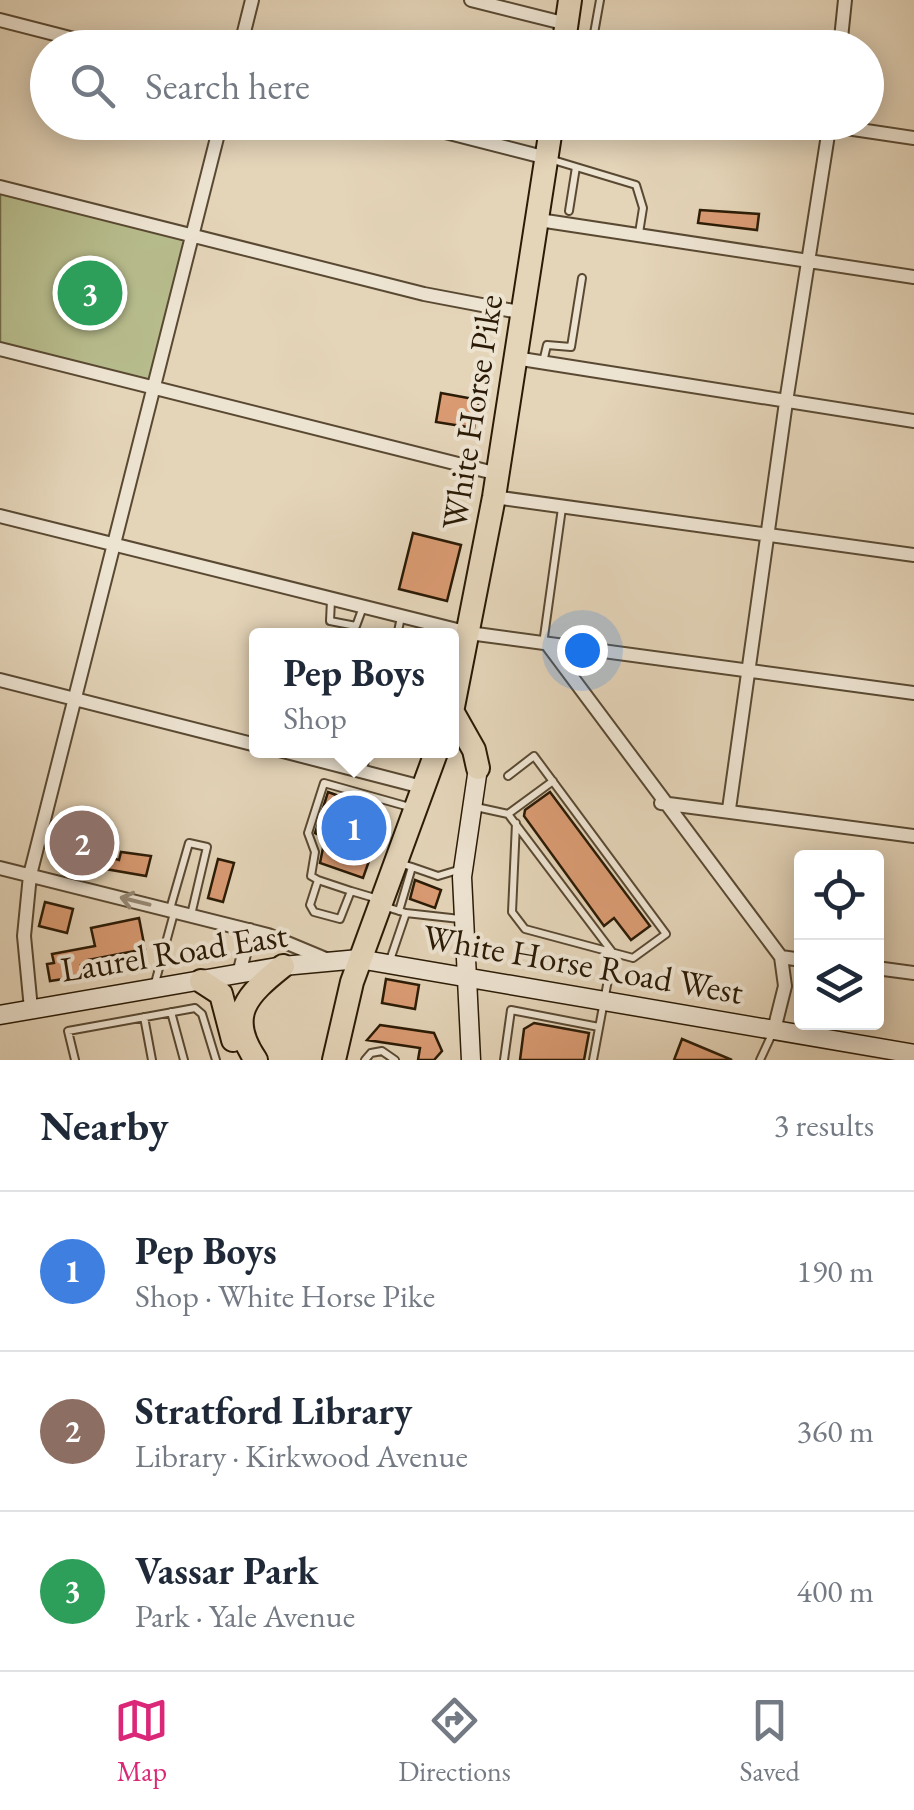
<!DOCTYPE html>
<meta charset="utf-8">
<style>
:root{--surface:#fff;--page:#f2f2f3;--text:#1f2937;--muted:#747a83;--line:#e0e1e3;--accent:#db2777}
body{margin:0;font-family:"EB Garamond",serif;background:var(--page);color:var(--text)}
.controls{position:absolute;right:30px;bottom:30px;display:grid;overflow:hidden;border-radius:10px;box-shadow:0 5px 25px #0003}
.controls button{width:90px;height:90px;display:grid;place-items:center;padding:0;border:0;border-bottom:2px solid var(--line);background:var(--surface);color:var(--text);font:50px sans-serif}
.you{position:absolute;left:582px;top:650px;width:35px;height:35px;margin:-25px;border:8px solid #fff;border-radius:50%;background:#1a73e8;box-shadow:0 0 0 15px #1a73e833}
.badge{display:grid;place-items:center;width:65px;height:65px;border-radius:50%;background:var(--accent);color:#fff;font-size:32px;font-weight:700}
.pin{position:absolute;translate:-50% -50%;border:5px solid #fff;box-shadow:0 2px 10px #0006}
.popup{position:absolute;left:249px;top:628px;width:210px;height:130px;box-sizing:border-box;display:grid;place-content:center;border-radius:10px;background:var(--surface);filter:drop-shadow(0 2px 8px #0005);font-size:32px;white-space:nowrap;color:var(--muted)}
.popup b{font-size:38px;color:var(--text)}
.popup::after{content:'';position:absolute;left:50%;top:100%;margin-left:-20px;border:20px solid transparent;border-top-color:var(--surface)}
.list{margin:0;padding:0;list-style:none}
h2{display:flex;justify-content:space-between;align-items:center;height:130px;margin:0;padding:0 40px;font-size:42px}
h2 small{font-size:32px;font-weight:400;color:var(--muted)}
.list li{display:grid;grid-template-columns:65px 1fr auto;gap:30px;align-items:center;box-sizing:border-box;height:160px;padding:0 40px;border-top:2px solid var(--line)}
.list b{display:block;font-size:38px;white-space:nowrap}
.list p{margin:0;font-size:32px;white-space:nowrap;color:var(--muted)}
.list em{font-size:32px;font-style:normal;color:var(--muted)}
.icon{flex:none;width:55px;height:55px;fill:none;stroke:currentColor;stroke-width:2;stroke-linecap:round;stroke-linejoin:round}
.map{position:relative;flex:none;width:914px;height:1060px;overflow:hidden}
.search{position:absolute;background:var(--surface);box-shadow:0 5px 25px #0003;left:30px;right:30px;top:30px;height:110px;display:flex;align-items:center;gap:25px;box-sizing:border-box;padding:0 35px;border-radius:55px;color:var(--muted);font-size:38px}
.sheet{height:610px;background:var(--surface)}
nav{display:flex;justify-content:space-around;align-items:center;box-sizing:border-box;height:140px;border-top:2px solid var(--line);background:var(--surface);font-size:28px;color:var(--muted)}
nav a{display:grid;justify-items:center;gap:5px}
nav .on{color:var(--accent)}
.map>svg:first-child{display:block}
.green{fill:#b7bc8c;stroke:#716c49;stroke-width:2.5}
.building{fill:#da9b73;stroke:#2b1b06;stroke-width:2.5}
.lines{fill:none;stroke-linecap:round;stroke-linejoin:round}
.lane-casing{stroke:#594932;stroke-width:10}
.street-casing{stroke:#594932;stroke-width:16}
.secondary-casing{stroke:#2b1b06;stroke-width:21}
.highway-casing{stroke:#2b1b06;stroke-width:26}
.lane{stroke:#ede3d1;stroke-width:6}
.street{stroke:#ede3d1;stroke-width:12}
.secondary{stroke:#ede3d1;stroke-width:18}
.highway{stroke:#e4d4b8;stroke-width:22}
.oneway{stroke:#968976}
.labels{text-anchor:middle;stroke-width:8;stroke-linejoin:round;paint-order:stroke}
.street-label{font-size:35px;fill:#2b1b06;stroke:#ede3d1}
</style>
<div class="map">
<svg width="914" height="1060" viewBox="0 0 914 1060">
<rect width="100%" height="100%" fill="#e4d4b8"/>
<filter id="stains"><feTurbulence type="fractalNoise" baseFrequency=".002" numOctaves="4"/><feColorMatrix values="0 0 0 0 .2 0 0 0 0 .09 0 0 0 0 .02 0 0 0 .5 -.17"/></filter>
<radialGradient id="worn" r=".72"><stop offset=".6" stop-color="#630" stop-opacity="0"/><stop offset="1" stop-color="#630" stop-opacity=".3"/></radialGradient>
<path class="green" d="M0 187 194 236 156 388 0 349Z"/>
<path class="building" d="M700 210 759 214 757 230 698 223Z
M441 393 479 400 474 428 436 422Z
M413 533 461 545 447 601 399 589Z
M328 792 386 813 363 878 320 863 325 838 315 833Z
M550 792 650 926 631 940 614 918 604 926 524 816 525 810Z
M81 829 100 834 94 853 119 860 121 852 151 856 146 876 71 863 65 852 70 832 80 835Z
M218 859 234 863 223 902 208 898Z
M415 880 441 890 435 908 410 899Z
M45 902 73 909 67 933 39 926Z
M139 918 145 949 88 960V964L81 965 83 976 50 981 47 964 54 963 52 954 95 946 91 928Z
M386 979 419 985 415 1009 382 1003Z
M534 1023 589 1033 584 1060H520L524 1029Z
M380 1025 434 1033 442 1051 434 1060H418L420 1048 367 1040Z
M682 1039 732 1060H674Z"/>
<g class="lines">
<defs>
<path id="lane" d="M570 40 593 39 600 0
M553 160 636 185 643 208 639 233
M569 211 576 167
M543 362 547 345 571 347 582 278
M331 600 330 621 356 626 363 607
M397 636 401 617
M543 644 562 508
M362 772 368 750
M508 776 534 756 666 934 633 958 525 929 512 912 516 823
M476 807 508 814 613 953 593 1060
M508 814 553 781
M399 863 412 867 399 911
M412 867 438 876 458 870
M318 880 351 891 340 919 314 912 310 905 318 880 311 876 315 852 308 833 324 783 413 808
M351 891 378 899
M383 906 406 913 389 963
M170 909 189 843 207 847 191 915
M406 913 460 919
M155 983 174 913
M171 1012 184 1060
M144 1017 152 1060
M75 1060 68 1031 195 1008 202 1014 216 1060
M365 1060 371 1053 382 1051 395 1060
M504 1060 511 1010 599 1027
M760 1060 773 1032"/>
<path id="street" d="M471 0 567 24
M0 20 109 48
M240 48 252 0
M840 48 845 0
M406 122 547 158
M806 122 914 138
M0 187 424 294 524 313
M539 220 914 277
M0 349 498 474
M515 358 914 421
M494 497 914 555
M0 516 469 633 914 693
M548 645 781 957 785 986 774 1030
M0 680 256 745
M279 750 422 787
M661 803 914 836
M729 809 786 402 830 122
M0 868 268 935 328 960
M781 957 802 960
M876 968 914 973
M239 974 250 930
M31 1009 24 936 30 875 221 122"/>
<path id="secondary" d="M0 1015 283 966 359 959 914 1054
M471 1060 462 877 478 768"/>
<path id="highway" d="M563 48 570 0
M452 711 474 750 478 768
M452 712 494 497 552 122
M201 981 221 994 233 1040
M256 1060C225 1015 248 994 283 966
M334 1060 352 982 437 750"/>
</defs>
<use href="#lane" class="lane-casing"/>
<use href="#street" class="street-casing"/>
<use href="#secondary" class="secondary-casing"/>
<use href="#highway" class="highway-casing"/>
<use href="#lane" class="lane"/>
<use href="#street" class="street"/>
<use href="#secondary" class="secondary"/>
<use href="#highway" class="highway"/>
</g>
<defs><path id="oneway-shaft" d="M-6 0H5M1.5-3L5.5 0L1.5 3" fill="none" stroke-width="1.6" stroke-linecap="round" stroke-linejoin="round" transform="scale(2.5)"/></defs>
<use class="oneway" href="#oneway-shaft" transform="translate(135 901) rotate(-166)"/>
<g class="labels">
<g class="street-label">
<text transform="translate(472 412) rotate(-81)" y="12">White Horse Pike</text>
<text transform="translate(174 952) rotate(-9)" y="12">Laurel Road East</text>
<text transform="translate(583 964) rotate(10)" y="12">White Horse Road West</text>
</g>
</g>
<rect width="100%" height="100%" filter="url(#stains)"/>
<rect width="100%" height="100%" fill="url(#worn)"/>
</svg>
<div class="controls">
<button><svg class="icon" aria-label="locate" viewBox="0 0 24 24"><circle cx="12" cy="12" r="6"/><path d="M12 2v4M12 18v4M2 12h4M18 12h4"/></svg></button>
<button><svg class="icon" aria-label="layers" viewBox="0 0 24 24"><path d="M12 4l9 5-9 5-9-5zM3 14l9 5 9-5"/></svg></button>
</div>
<div class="you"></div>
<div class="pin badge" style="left:354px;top:828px;background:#3f7fe0">1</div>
<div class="popup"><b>Pep Boys</b>Shop</div>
<div class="pin badge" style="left:82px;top:843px;background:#8d6e63">2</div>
<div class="pin badge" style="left:90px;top:293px;background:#2e9e5b">3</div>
<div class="search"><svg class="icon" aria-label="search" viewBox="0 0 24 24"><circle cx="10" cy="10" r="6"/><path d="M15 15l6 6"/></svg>Search here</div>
</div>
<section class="sheet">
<h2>Nearby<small>3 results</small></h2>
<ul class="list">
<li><span class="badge" style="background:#3f7fe0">1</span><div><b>Pep Boys</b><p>Shop · White Horse Pike</p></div><em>190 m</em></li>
<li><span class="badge" style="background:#8d6e63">2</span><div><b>Stratford Library</b><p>Library · Kirkwood Avenue</p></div><em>360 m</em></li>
<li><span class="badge" style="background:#2e9e5b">3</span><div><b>Vassar Park</b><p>Park · Yale Avenue</p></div><em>400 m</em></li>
</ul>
</section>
<nav>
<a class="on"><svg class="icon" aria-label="map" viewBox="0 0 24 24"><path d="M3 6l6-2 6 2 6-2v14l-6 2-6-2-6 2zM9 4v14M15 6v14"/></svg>Map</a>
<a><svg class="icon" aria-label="directions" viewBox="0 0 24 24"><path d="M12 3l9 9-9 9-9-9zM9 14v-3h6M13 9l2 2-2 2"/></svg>Directions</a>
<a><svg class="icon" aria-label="saved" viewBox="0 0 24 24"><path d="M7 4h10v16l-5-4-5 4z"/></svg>Saved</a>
</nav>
